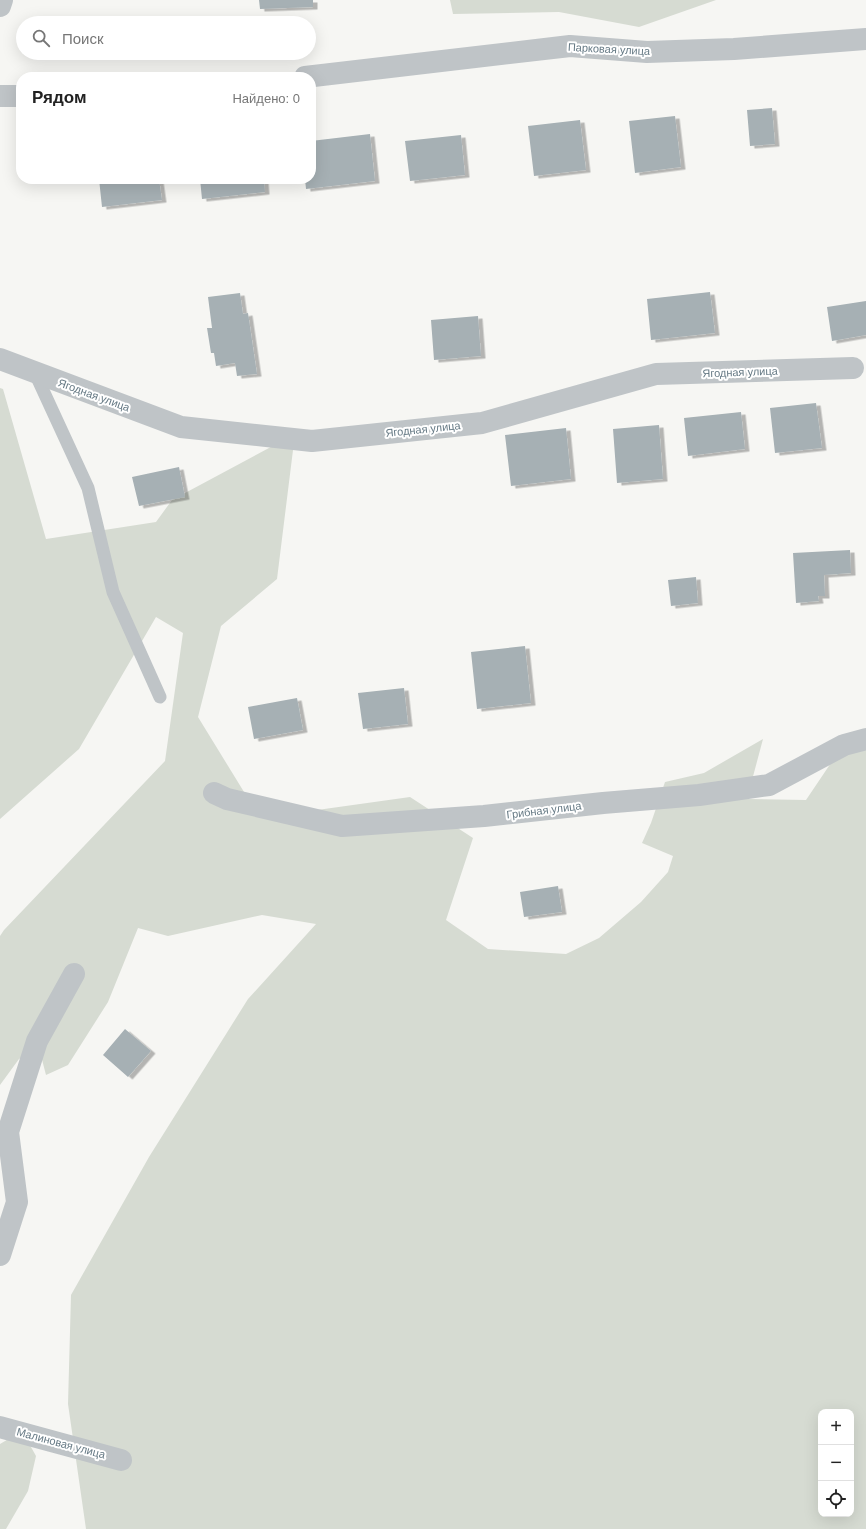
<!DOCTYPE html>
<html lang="ru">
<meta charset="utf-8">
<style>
:root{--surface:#fff;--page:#f2f2f2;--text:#222;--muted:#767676;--line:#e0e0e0}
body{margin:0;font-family:Helvetica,sans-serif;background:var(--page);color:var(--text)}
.controls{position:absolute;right:12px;bottom:12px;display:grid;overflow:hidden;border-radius:8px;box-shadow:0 4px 16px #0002}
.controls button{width:36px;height:36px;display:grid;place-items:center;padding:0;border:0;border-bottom:1px solid var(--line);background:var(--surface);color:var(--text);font:20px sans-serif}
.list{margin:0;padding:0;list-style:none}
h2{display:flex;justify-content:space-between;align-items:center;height:52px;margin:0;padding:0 16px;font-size:17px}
h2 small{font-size:13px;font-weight:400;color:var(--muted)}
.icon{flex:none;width:22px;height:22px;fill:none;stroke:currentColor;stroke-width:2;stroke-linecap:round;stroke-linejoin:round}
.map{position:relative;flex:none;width:866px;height:1529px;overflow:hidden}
.search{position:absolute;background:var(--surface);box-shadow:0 4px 16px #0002;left:16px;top:16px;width:300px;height:44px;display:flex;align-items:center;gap:10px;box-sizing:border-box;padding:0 14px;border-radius:22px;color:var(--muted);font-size:15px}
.panel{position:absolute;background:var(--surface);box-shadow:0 4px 16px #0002;left:16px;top:72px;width:300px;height:112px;border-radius:16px}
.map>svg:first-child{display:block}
.green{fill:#d6dbd2;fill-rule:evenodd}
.building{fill:#a6b0b4;filter:url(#shadow)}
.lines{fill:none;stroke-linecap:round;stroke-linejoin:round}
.lane{stroke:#bfc4c7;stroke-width:13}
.street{stroke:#bfc4c7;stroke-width:22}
.labels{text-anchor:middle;stroke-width:4;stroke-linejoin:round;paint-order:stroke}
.street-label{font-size:11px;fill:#657984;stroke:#fff}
</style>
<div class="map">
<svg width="866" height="1529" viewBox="0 0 866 1529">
<defs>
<filter id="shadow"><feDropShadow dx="4.5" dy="2.5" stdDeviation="0" flood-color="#0004"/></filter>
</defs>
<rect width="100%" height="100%" fill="#f6f6f3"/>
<path class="green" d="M450 0H716L639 27 559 12 453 14Z
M0 388 3 389 46 539 156 522 172 500 295 434 277 579 221 626 198 717 260 818 410 797 473 838 446 920 488 949 566 954 599 938 641 902 668 872 673 856 642 843 651 823 665 782 704 773 763 739 747 799 806 800 839 751 866 744V1529H86L68 1404 71 1295 149 1157 248 999 316 924 262 915 168 936 138 928 108 1002 68 1065 46 1075 39 1048 19 1059 0 1085V936L4 930 165 761 183 633 156 617 79 749 0 819ZM821 1412H851V1514H821Z
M22 1431 36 1456 28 1491 6 1529H0V1444Z"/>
<path class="building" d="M259 0H313V7L260 9Z
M772 108 775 144 750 146 747 110Z
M675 116 681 167 635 173 629 121Z
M580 120 586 170 534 176 528 126Z
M370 134 375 181 306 189 305 179H311V141Z
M461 135 465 175 410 181 405 141Z
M99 179H159L162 200 102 207Z
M200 179H264L265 192 202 199Z
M710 292 715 333 651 340 647 299Z
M240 293 243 314 248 313 257 374 237 376 235 363 216 366 214 353H211L207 328H212L208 297Z
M866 301V335L832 341 827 307Z
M478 316 481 356 434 360 431 320Z
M816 403 822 448 775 453 770 408Z
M741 412 745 449 688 456 684 418Z
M659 425 663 479 617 483 613 429Z
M566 428 571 479 511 486 505 435Z
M179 467 185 497 139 506 132 477Z
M850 550 851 573 824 575 825 596H818L819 601 796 603 793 553Z
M696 577 698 603 671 606 668 580Z
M525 646 531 703 477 709 471 652Z
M404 688 408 724 363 729 358 693Z
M297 698 303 730 254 739 248 707Z
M558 886 562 912 524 917 520 892Z
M125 1029 151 1051 128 1077 103 1055Z"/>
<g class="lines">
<path class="lane" d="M35 373 88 488 113 592 160 697"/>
<path class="street" d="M0 6 2 0
M305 77 570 46 647 52 734 49 866 39
M0 96H21
M0 359 181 427 312 441 482 423 656 374 853 368
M214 793 227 799 342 826 484 816 603 803 699 795 769 785 844 745 866 739
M0 1255 17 1202 8 1132 37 1041 74 974
M0 1427 121 1460"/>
</g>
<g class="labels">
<g class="street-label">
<text transform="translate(609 49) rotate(3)" y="4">Парковая улица</text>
<text transform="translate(740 372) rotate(-2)" y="4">Ягодная улица</text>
<text transform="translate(94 395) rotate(20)" y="4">Ягодная улица</text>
<text transform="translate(423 429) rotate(-6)" y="4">Ягодная улица</text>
<text transform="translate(544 810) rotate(-7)" y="4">Грибная улица</text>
<text transform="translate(61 1443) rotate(15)" y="4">Малиновая улица</text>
</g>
</g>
</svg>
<div class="controls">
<button>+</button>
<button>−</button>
<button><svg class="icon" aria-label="locate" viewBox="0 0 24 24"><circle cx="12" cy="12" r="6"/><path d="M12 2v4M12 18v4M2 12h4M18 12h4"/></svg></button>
</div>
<div class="search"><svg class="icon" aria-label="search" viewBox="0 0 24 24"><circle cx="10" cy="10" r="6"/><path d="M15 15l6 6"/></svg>Поиск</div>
<section class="panel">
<h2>Рядом<small>Найдено: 0</small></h2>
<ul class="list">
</ul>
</section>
</div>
